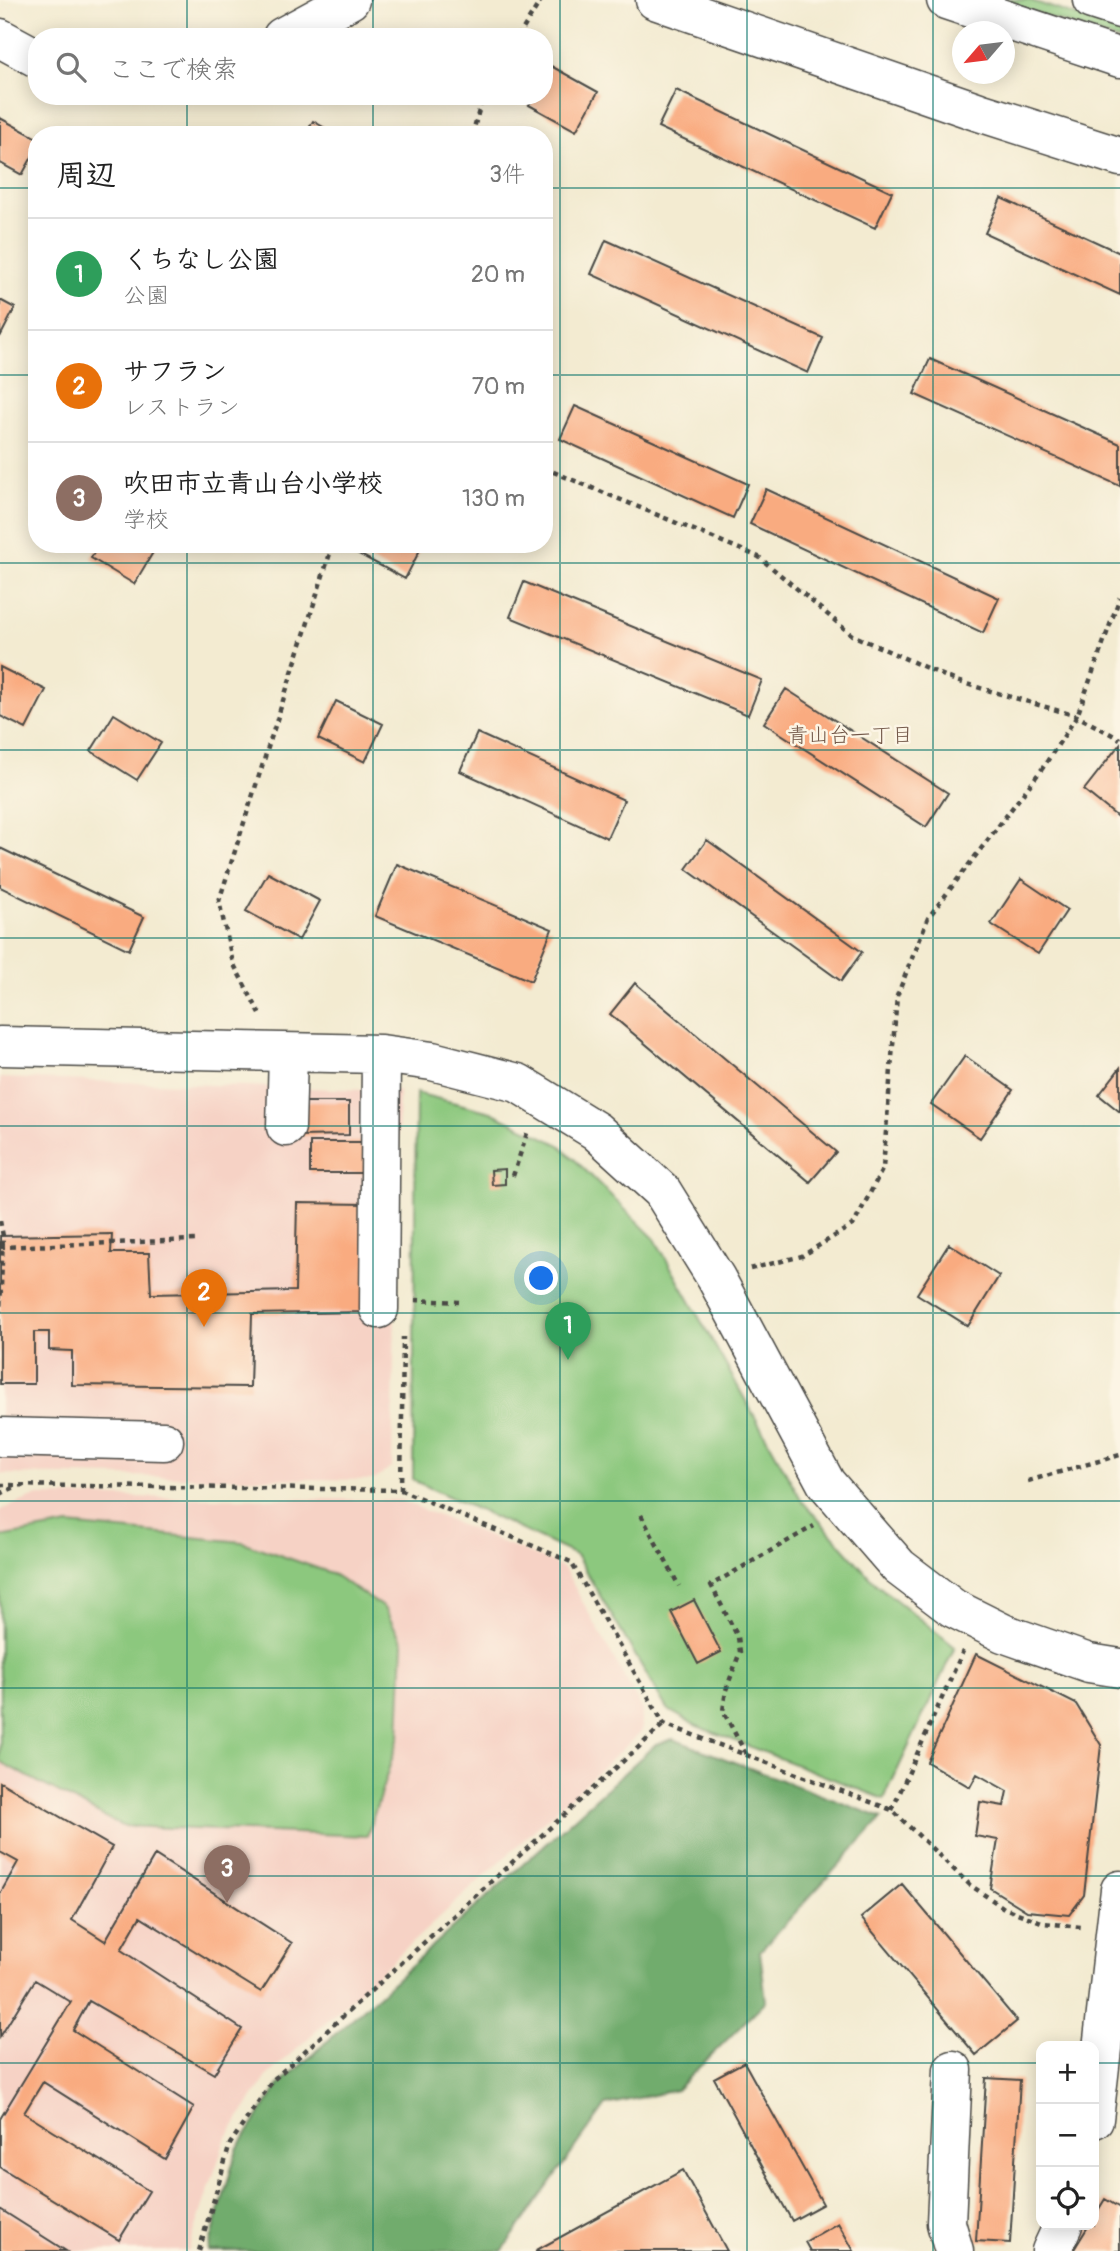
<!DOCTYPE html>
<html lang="ja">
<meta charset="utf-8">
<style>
:root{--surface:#fff;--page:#f6f6f6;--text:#222;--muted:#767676;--line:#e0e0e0;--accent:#1f6fb2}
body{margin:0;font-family:Pangolin,"Klee One",sans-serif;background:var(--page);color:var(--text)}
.controls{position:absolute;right:21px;bottom:21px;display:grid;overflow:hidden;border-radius:14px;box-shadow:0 4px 18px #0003}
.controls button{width:63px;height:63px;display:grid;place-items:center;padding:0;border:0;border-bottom:2px solid var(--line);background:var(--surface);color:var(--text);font:35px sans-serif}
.compass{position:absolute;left:952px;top:21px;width:63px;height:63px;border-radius:50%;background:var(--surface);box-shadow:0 4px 18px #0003;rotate:242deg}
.you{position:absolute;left:542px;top:1279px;width:24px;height:24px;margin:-18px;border:5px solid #fff;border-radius:50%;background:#1a73e8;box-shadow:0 0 0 10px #1a73e833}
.badge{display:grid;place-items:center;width:46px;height:46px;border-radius:50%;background:var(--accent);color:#fff;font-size:23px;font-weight:700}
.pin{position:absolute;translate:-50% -58px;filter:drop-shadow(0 2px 4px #0008)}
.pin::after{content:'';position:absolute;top:37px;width:24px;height:21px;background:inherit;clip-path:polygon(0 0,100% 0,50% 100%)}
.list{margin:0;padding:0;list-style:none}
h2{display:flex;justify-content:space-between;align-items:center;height:91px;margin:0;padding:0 28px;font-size:30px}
h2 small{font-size:23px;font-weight:400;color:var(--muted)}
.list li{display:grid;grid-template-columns:46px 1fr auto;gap:21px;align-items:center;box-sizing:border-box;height:112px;padding:0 28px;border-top:2px solid var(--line)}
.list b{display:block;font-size:26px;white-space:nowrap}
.list p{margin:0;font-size:23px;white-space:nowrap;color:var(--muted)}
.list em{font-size:23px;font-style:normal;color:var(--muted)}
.icon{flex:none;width:38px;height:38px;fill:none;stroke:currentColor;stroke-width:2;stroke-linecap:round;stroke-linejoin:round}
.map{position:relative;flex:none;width:1120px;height:2251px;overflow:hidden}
.search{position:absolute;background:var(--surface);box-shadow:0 4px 18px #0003;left:28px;top:28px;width:525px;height:77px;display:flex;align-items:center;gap:18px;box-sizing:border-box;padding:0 24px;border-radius:28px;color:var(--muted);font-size:26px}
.panel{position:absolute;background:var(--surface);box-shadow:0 4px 18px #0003;left:28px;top:126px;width:525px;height:427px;border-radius:28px}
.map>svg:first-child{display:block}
.built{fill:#f6d2c5}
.green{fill:#8cc87e;stroke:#5c7a54;stroke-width:2}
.forest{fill:#71ac6d;stroke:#4e6c4c;stroke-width:2}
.building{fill:#f9ab80}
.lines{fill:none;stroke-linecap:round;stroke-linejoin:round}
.minor-casing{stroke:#494844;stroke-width:41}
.path{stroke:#494844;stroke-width:4.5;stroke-dasharray:5 5;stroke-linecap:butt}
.minor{stroke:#fff;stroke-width:38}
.grid{fill:none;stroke:#0f766e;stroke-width:2;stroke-opacity:0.55}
.labels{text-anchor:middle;stroke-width:5;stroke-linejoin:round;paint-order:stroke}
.neighbourhood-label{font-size:21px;fill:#735849;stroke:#fcf5e5}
</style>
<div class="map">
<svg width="1120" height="2251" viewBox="0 0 1120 2251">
<rect width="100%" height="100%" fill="#fcf5e5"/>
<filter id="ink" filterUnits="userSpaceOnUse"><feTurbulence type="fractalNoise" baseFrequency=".0143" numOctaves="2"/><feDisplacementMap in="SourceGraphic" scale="14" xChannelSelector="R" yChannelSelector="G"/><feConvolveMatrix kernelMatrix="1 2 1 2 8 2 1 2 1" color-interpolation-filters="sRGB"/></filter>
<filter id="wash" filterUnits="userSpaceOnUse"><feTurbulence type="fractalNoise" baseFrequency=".00686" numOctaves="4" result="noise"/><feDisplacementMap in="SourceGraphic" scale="28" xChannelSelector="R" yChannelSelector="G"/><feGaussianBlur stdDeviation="1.57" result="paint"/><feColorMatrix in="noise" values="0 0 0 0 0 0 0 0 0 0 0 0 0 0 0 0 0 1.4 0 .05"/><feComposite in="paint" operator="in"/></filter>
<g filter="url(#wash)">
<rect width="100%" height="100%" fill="#f3ebd1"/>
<path class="built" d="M0 1078 399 1091 392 1467 374 1480 0 1474Z
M36 1496 400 1500 564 1568 642 1709V1731L268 2075 225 2140 188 2251H0V1510Z"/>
<path class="green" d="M996 0H1029L1120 30V41Z
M416 1093 491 1112 560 1145 655 1239 802 1501 876 1584 955 1647 884 1799 697 1726 667 1709 576 1555 413 1480Z
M69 1525 242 1542 331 1573 384 1608 403 1643 399 1737 367 1836 122 1826 0 1762V1537Z"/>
<path class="forest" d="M673 1739 882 1818 760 1951 766 2001 676 2090 606 2105 502 2251H208L237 2149 279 2085 656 1744Z"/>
<g id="blocks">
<path class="building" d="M551 66 598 92 576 131 529 105 534 96H544V78Z
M676 90 892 192 875 228 658 127Z
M0 118 37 138V148L22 175 0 163Z
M313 121 337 135H305Z
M1001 198 1120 253V295L985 233Z
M606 240 823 338 808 373 591 274Z
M0 300 15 308 0 337Z
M930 359 1120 444V486L914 394Z
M575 406 748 484 733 518 560 439Z
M766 489 999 598 983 633 750 524Z
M99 544H158L134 584 91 558Z
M359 544H423L405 579 355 552Z
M524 582 762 680 748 715 510 617Z
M0 667 46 690 26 729 0 716Z
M786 689 948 793 926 827 764 723Z
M336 701 383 724 365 762 318 739Z
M114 714 161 743 137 780 91 751Z
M477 733 624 800 607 838 460 771Z
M1120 744V819L1084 790Z
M707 840 862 952 841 981 686 869Z
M0 848 144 917 129 950 0 887Z
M397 864 552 929 531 981 375 916Z
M268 873 320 901 299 940 246 911Z
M1021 879 1067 910 1038 954 991 924Z
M635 983 836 1152 810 1182 610 1014Z
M965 1056 1013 1090 980 1138 931 1104Z
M1120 1068V1112L1099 1095Z
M299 1102H349V1135L299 1136Z
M310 1142H365V1173H310Z
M505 1169V1184L492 1185 491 1170Z
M297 1203 367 1204 366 1312 252 1314 250 1387 72 1385V1351L49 1350V1332H34V1384H0V1236L112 1234 111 1253H149L151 1294 295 1291Z
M949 1244 999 1276 968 1326 917 1294Z
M694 1600 721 1652 698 1664 671 1612Z
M976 1654 1076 1704 1101 1745 1084 1895 1069 1915 1027 1911 990 1888 998 1840 975 1836 980 1802 1004 1806 1007 1791 977 1774 970 1787 927 1762Z
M0 1782 112 1847 72 1920 105 1941 155 1855 292 1943 261 1992 140 1917 121 1950 242 2029 214 2074 89 2001 73 2030 194 2107 165 2159 43 2082 24 2113 149 2191 119 2240 0 2167V2119L71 2002 35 1980 0 2037V1894L18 1862 0 1852Z
M902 1884 1017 2021 976 2055 861 1918Z
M744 2062 823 2204 792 2221 714 2078Z
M986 2078 1020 2080 1010 2243 976 2241Z
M683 2170 727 2251H535Z
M1105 2199 1120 2208V2251H1073L1089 2225H1094V2217Z
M0 2209 66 2251H0Z
M838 2223 854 2251H810L805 2242Z"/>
</g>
</g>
<g filter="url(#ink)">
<use href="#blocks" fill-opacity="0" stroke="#494844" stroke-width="2"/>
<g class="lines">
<defs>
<path id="minor" d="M655 0 979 112 1120 157
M946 0 1120 58
M1092 0 1120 9
M282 37 350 0
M0 38 37 58
M0 1046 381 1054 432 1061 518 1083 596 1131 662 1191 716 1278 826 1483 899 1567 953 1608 1003 1633 1089 1663 1120 1668
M286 1127 288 1053
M379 1309 381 1054
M0 1437 164 1441
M953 2070 946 2223 954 2251
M1094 2119 1120 1890
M1051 2251 1063 2225"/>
</defs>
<use href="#minor" class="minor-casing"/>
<path class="path" d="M518 37 541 0
M472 135 483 96
M544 468 759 557 852 635 956 681 1077 716 1120 739
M260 1014 233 963 219 901 333 544
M513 1176 528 1130
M0 1221 3 1236 0 1312
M0 1247 195 1240
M750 1269 802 1256 854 1224 883 1168 897 996 928 918 1042 769 1077 716 1120 597
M415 1300 459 1302
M1028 1481 1120 1455
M0 1485 401 1490 571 1562 664 1724 892 1810 970 1885 1004 1908 1044 1923 1081 1927
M401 1490 403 1337
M0 1494 15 1487
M641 1515 679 1586
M746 1754 723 1711 726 1690 740 1652 738 1637 711 1585 814 1526
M892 1810 963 1651
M199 2251 230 2144 273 2080 664 1724"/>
<use href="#minor" class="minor"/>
</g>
</g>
<path class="grid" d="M187 0V37M373 0V37M560 0V2251M747 0V2251M933 0V2251M187 96V135M373 96V135M0 188H37M544 188H1120M0 375H37M544 375H1120M187 544V2251M373 544V2251M0 563H1120M0 750H1120M0 938H1120M0 1126H1120M0 1313H1120M0 1501H1120M0 1688H1120M0 1876H1120M0 2063H1041M1094 2063H1120"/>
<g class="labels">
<g class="neighbourhood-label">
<text x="850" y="742">青山台一丁目</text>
</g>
</g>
</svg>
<div class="controls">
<button>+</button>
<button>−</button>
<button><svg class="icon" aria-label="locate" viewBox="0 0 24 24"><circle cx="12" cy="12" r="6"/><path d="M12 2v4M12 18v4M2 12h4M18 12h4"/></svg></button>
</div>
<svg class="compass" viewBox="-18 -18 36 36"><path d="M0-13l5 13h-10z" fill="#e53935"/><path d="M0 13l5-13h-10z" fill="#767676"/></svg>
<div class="you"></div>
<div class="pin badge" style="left:568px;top:1360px;background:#2e9e5b">1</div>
<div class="pin badge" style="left:204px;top:1327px;background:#e8710a">2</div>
<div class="pin badge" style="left:227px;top:1903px;background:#8d6e63">3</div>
<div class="search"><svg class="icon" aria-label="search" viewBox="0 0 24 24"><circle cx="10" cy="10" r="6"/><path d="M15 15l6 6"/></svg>ここで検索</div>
<section class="panel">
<h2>周辺<small>3件</small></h2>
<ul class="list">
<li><span class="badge" style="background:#2e9e5b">1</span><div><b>くちなし公園</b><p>公園</p></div><em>20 m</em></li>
<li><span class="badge" style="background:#e8710a">2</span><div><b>サフラン</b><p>レストラン</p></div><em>70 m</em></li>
<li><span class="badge" style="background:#8d6e63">3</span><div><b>吹田市立青山台小学校</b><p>学校</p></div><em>130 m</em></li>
</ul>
</section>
</div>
